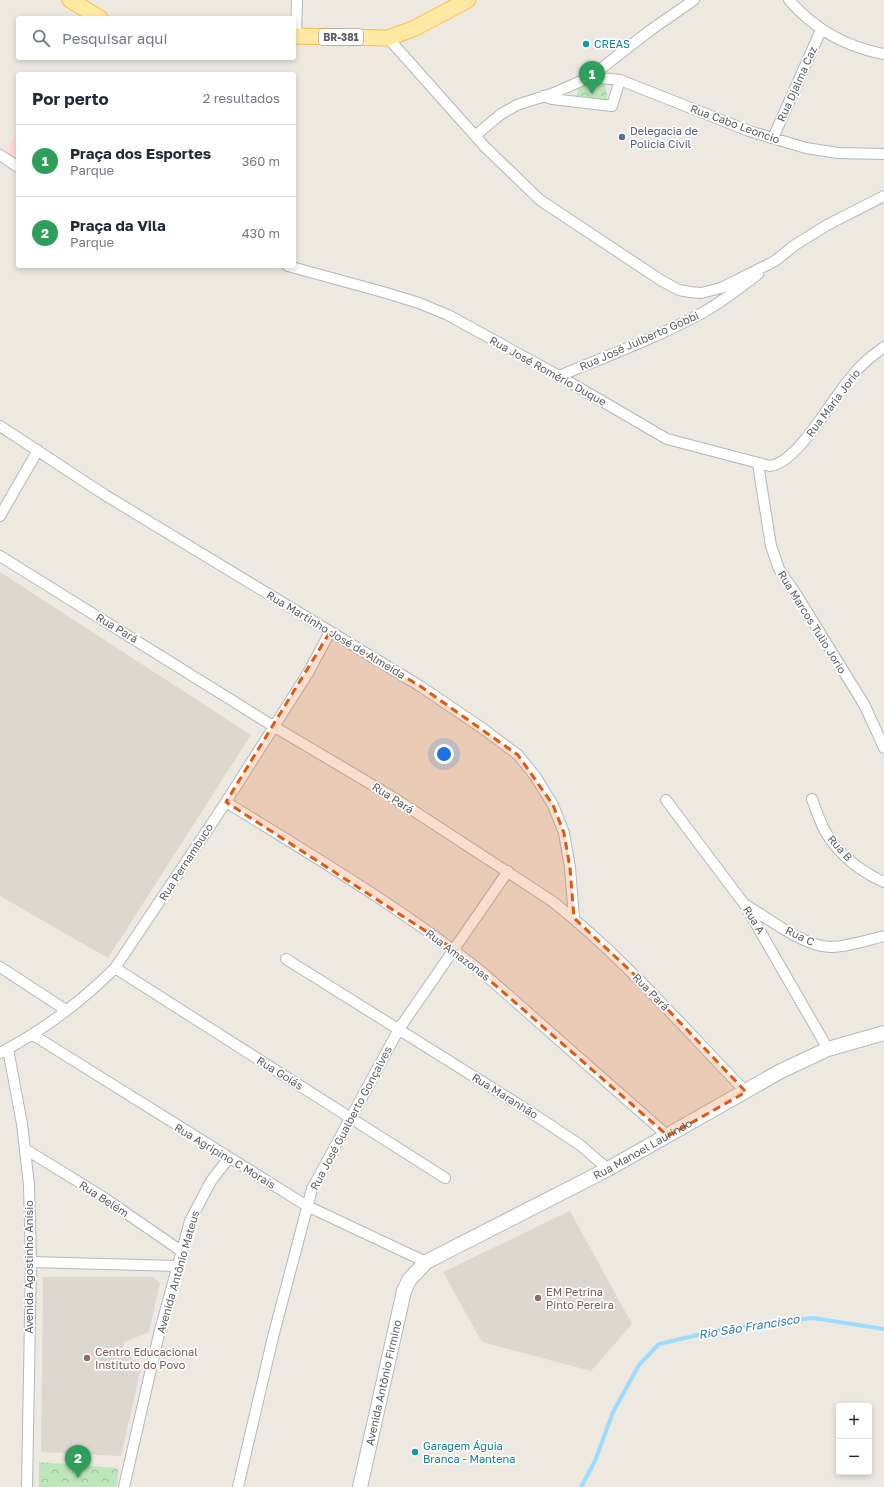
<!DOCTYPE html>
<html lang="pt">
<meta charset="utf-8">
<style>
:root{--surface:#fff;--page:#f2f2f3;--text:#1f2937;--muted:#747a83;--line:#e0e1e3;--accent:#0b8043}
body{margin:0;font-family:"Golos Text",sans-serif;background:var(--page);color:var(--text)}
.controls{position:absolute;right:12px;bottom:12px;display:grid;overflow:hidden;border-radius:4px;box-shadow:0 2px 6px #0003}
.controls button{width:36px;height:36px;display:grid;place-items:center;padding:0;border:0;border-bottom:1px solid var(--line);background:var(--surface);color:var(--text);font:20px sans-serif}
.you{position:absolute;left:444px;top:754px;width:14px;height:14px;margin:-10px;border:3px solid #fff;border-radius:50%;background:#1a73e8;box-shadow:0 0 0 6px #1a73e833}
.badge{display:grid;place-items:center;width:26px;height:26px;border-radius:50%;background:var(--accent);color:#fff;font-size:13px;font-weight:700}
.pin{position:absolute;translate:-50% -33px;filter:drop-shadow(0 1px 2px #0008)}
.pin::after{content:'';position:absolute;top:21px;width:14px;height:12px;background:inherit;clip-path:polygon(0 0,100% 0,50% 100%)}
.list{margin:0;padding:0;list-style:none}
h2{display:flex;justify-content:space-between;align-items:center;height:52px;margin:0;padding:0 16px;font-size:17px}
h2 small{font-size:13px;font-weight:400;color:var(--muted)}
.list li{display:grid;grid-template-columns:26px 1fr auto;gap:12px;align-items:center;box-sizing:border-box;height:72px;padding:0 16px;border-top:1px solid var(--line)}
.list b{display:block;font-size:15px;white-space:nowrap}
.list p{margin:0;font-size:13px;white-space:nowrap;color:var(--muted)}
.list em{font-size:13px;font-style:normal;color:var(--muted)}
.icon{flex:none;width:22px;height:22px;fill:none;stroke:currentColor;stroke-width:2;stroke-linecap:round;stroke-linejoin:round}
.map{position:relative;flex:none;width:884px;height:1487px;overflow:hidden}
.search{position:absolute;background:var(--surface);box-shadow:0 2px 6px #0003;left:16px;top:16px;width:280px;height:44px;display:flex;align-items:center;gap:10px;box-sizing:border-box;padding:0 14px;border-radius:4px;color:var(--muted);font-size:15px}
.panel{position:absolute;background:var(--surface);box-shadow:0 2px 6px #0003;left:16px;top:72px;width:280px;height:196px;border-radius:4px}
.map>svg:first-child{display:block}
.education{fill:#ddd8cf}
.medical{fill:#fddad9}
.park{fill:url(#park-crowns)}
.lines{fill:none;stroke-linecap:round;stroke-linejoin:round}
.stream{stroke:#9edcff;stroke-width:4}
.street-casing{stroke:#b3b7bc;stroke-width:12}
.secondary-casing{stroke:#b4b9be;stroke-width:16}
.primary-casing{stroke:#fbbc4b;stroke-width:17}
.street{stroke:#fff;stroke-width:10}
.secondary{stroke:#fff;stroke-width:14}
.primary{stroke:#ffe9a3;stroke-width:15}
.marked{fill:#e15910;fill-opacity:0.2;stroke:#e15910;stroke-width:3;stroke-dasharray:8 5;stroke-linejoin:round}
.culture-dot{fill:#0f9aa8;stroke:#fff;stroke-width:1.5}
.service-dot{fill:#5c6f8a;stroke:#fff;stroke-width:1.5}
.education-dot{fill:#8d6e63;stroke:#fff;stroke-width:1.5}
.labels{text-anchor:middle;stroke-width:3.5;stroke-linejoin:round;paint-order:stroke}
.shield{fill:#fff;stroke:#8b8e91;stroke-width:1}
.shield-label{font-size:10px;font-weight:bold;fill:#595e62}
.culture-label{font-size:11px;fill:#0d838f;stroke:#fff;text-anchor:start}
.street-label{font-size:11px;fill:#595e62;stroke:#fff}
.service-label{font-size:11px;fill:#4e5e75;stroke:#fff;text-anchor:start}
.education-label{font-size:11px;fill:#785e54;stroke:#fff;text-anchor:start}
.water-label{font-size:12px;font-style:italic;fill:#3379ae;stroke:#fff}
</style>
<div class="map">
<svg width="884" height="1487" viewBox="0 0 884 1487">
<defs>
<pattern id="park-crowns" width="20" height="18" patternUnits="userSpaceOnUse"><rect width="20" height="18" fill="#bde7ba"/><path d="M2 6a3 3 0 1 1 6 0M12 15a3 3 0 1 1 6 0" fill="none" stroke="#9dbe9b"/></pattern>
</defs>
<rect width="100%" height="100%" fill="#ede9e0"/>
<path class="education" d="M0 572 251 735 108 958 0 896Z
M570 1211 632 1324 591 1371 482 1342 443 1272Z
M43 1277H153L160 1283 149 1332 124 1342 123 1348 141 1368 121 1456 41 1452Z"/>
<path class="medical" d="M18 127V161L5 154Z"/>
<path class="park" d="M595 82 605 84 608 102 576 98 579 87Z
M39 1462 118 1468 117 1487H39Z"/>
<g class="lines">
<path class="stream" d="M581 1487 595 1461 613 1412 639 1365 659 1344 724 1329 813 1318 884 1329"/>
<defs>
<path id="street" d="M789 0C815 30 846 47 884 54
M296 36 297 0
M388 38 485 147 540 200 662 281 679 290 690 292 701 293 721 288 775 261 795 245 827 225 884 196
M590 77 620 80 749 131 806 148 838 153 884 154
M543 96 552 99 612 106 620 80
M476 135 501 114 517 105 554 93 590 77 652 29 694 0
M773 138 821 30
M0 155 18 167
M288 266 383 292 419 303 448 315 559 376 667 439 770 466C799 462 832 398 852 376 861 364 872 356 884 347
M559 376C607 356 656 338 702 313 722 302 740 288 758 274
M0 426 105 495 420 686 482 728 518 755 535 776 553 805 564 833 570 868 574 918
M758 464 771 546 779 569 796 594 865 706 884 748
M0 516 38 450
M0 556 273 726 391 796 552 901C623 957 683 1027 746 1092
M812 799C816 810 820 822 825 831 838 854 861 872 884 882
M666 800 745 905 828 1049
M226 802C313 856 403 909 483 973L668 1136
M746 905C769 919 803 946 830 947 848 947 867 940 884 936
M286 959 529 1111 580 1145 608 1169
M0 967 66 1010
M115 968 445 1178
M33 1035 307 1206 426 1262
M8 1049 22 1124 29 1185 31 1262 27 1487
M0 1053C42 1031 81 1002 115 968L226 802 308 673 330 632
M25 1149 103 1197 181 1251
M31 1262 177 1266
M124 1487 159 1334 190 1221 211 1181 228 1159
M238 1487 273 1337 312 1189 399 1029 508 871"/>
<g id="secondary">
<path id="s1" d="M360 1487 404 1291 409 1280 426 1262 608 1169 781 1071 828 1049 884 1033"/>
</g>
<path id="primary" d="M70 0 100 18
M294 36 388 38 413 29 468 0"/>
</defs>
<use href="#street" class="street-casing"/>
<use href="#secondary" class="secondary-casing"/>
<use href="#primary" class="primary-casing"/>
<use href="#street" class="street"/>
<use href="#secondary" class="secondary"/>
<use href="#primary" class="primary"/>
</g>
<path class="marked" d="M330 632 420 686 518 755 553 805 564 833 570 868 574 918 637 977 746 1092 668 1136 455 950 226 802Z"/>
<g class="culture-dot">
<circle cx="586" cy="44" r="4"/>
<circle cx="415" cy="1452" r="4"/>
</g>
<circle class="service-dot" cx="622" cy="137" r="4"/>
<g class="education-dot">
<circle cx="538" cy="1298" r="4"/>
<circle cx="87" cy="1358" r="4"/>
</g>
<g class="labels">
<rect class="shield" x="319" y="29" width="44" height="16" rx="3"/>
<g class="shield-label">
<text x="341" y="41">BR-381</text>
</g>
<g class="culture-label">
<text x="594" y="48">CREAS</text>
<text x="423" y="1450">Garagem Águia<tspan x="423" dy="13">Branca - Mantena</tspan></text>
</g>
<g class="street-label">
<text transform="translate(797 84) rotate(-66)" y="4">Rua Djalma Caz</text>
<text transform="translate(735 124) rotate(20)" y="4">Rua Cabo Leoncio</text>
<text transform="translate(639 341) rotate(-24)" y="4">Rua José Julberto Gobbi</text>
<text transform="translate(548 371) rotate(29)" y="4">Rua José Romério Duque</text>
<text transform="translate(833 403) rotate(-53)" y="4">Rua Maria Jorio</text>
<text transform="translate(812 622) rotate(58)" y="4">Rua Marcos Tulio Jorio</text>
<text transform="translate(117 628) rotate(31)" y="4">Rua Pará</text>
<text transform="translate(336 635) rotate(31)" y="4">Rua Martinho José de Almeida</text>
<text transform="translate(393 798) rotate(33)" y="4">Rua Pará</text>
<text transform="translate(840 848) rotate(48)" y="4">Rua B</text>
<text transform="translate(186 862) rotate(-57)" y="4">Rua Pernambuco</text>
<text transform="translate(754 920) rotate(58)" y="4">Rua A</text>
<text transform="translate(800 936) rotate(26)" y="4">Rua C</text>
<text transform="translate(458 955) rotate(37)" y="4">Rua Amazonas</text>
<text transform="translate(651 992) rotate(46)" y="4">Rua Pará</text>
<text transform="translate(280 1073) rotate(32)" y="4">Rua Goiás</text>
<text transform="translate(505 1096) rotate(32)" y="4">Rua Maranhão</text>
<text transform="translate(351 1118) rotate(-62)" y="4">Rua José Gualberto Gonçalves</text>
<text dy="4" stroke="none"><textPath href="#s1" startOffset="482">Rua Manoel Laurindo</textPath></text>
<text transform="translate(225 1156) rotate(31)" y="4">Rua Agripino C Morais</text>
<text transform="translate(104 1199) rotate(33)" y="4">Rua Belém</text>
<text transform="translate(29 1267) rotate(-90)" y="4">Avenida Agostinho Anísio</text>
<text transform="translate(178 1272) rotate(-74)" y="4">Avenida Antônio Mateus</text>
<text dy="4" stroke="none"><textPath href="#s1" startOffset="107">Avenida Antônio Firmino</textPath></text>
</g>
<g class="service-label">
<text x="630" y="135">Delegacia de<tspan x="630" dy="13">Policia Civil</tspan></text>
</g>
<g class="education-label">
<text x="546" y="1296">EM Petrina<tspan x="546" dy="13">Pinto Pereira</tspan></text>
<text x="95" y="1356">Centro Educacional<tspan x="95" dy="13">Instituto do Povo</tspan></text>
</g>
<g class="water-label">
<text transform="translate(749 1327) rotate(-9)" y="4">Rio São Francisco</text>
</g>
</g>
</svg>
<div class="controls">
<button>+</button>
<button>−</button>
</div>
<div class="you"></div>
<div class="pin badge" style="left:592px;top:94px;background:#2e9e5b">1</div>
<div class="pin badge" style="left:78px;top:1478px;background:#2e9e5b">2</div>
<div class="search"><svg class="icon" aria-label="search" viewBox="0 0 24 24"><circle cx="10" cy="10" r="6"/><path d="M15 15l6 6"/></svg>Pesquisar aqui</div>
<section class="panel">
<h2>Por perto<small>2 resultados</small></h2>
<ul class="list">
<li><span class="badge" style="background:#2e9e5b">1</span><div><b>Praça dos Esportes</b><p>Parque</p></div><em>360 m</em></li>
<li><span class="badge" style="background:#2e9e5b">2</span><div><b>Praça da Vila</b><p>Parque</p></div><em>430 m</em></li>
</ul>
</section>
</div>
